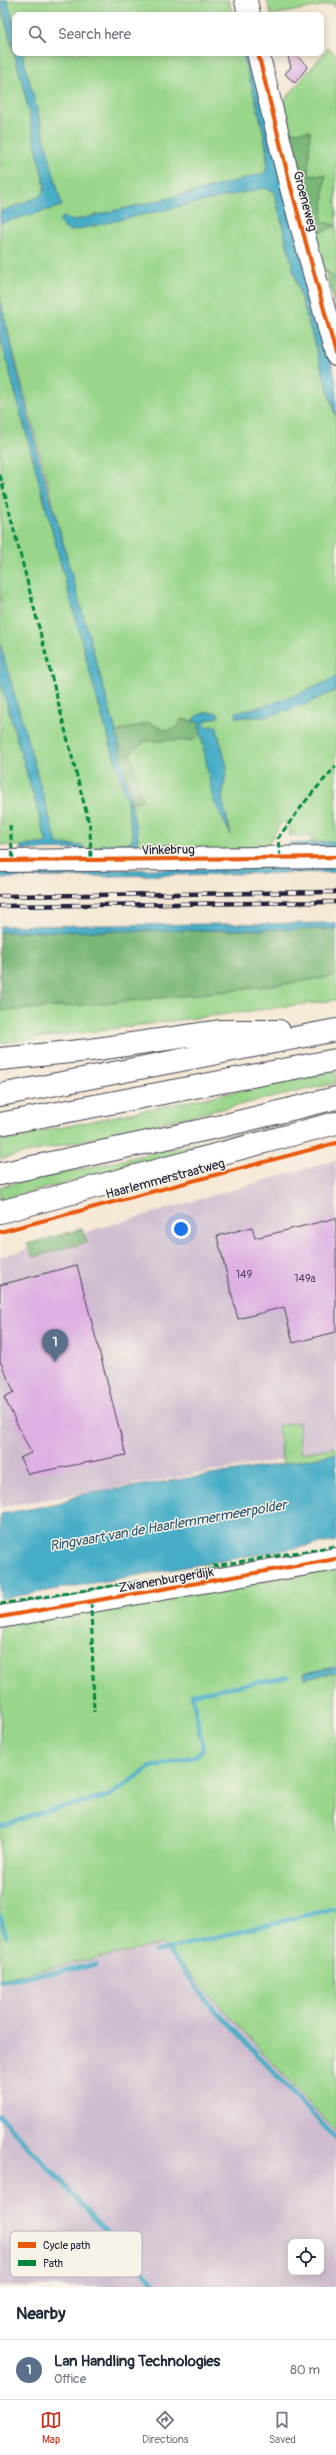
<!DOCTYPE html>
<style>
:root{--surface:#fff;--page:#f6f6f7;--text:#1f2937;--muted:#747a83;--line:#e0e1e3;--accent:#c8321e}
body{margin:0;font-family:Pangolin,sans-serif;background:var(--page);color:var(--text)}
.controls{position:absolute;right:12px;bottom:12px;display:grid;overflow:hidden;border-radius:8px;box-shadow:0 2px 10px #0003}
.controls button{width:36px;height:36px;display:grid;place-items:center;padding:0;border:0;border-bottom:1px solid var(--line);background:var(--surface);color:var(--text);font:20px sans-serif}
.you{position:absolute;left:181px;top:1229px;width:14px;height:14px;margin:-10px;border:3px solid #fff;border-radius:50%;background:#1a73e8;box-shadow:0 0 0 6px #1a73e833}
.badge{display:grid;place-items:center;width:26px;height:26px;border-radius:50%;background:var(--accent);color:#fff;font-size:13px;font-weight:700}
.pin{position:absolute;translate:-50% -33px;filter:drop-shadow(0 1px 2px #0008)}
.pin::after{content:'';position:absolute;top:21px;width:14px;height:12px;background:inherit;clip-path:polygon(0 0,100% 0,50% 100%)}
.list{margin:0;padding:0;list-style:none}
h2{display:flex;justify-content:space-between;align-items:center;height:52px;margin:0;padding:0 16px;font-size:17px}
h2 small{font-size:13px;font-weight:400;color:var(--muted)}
.list li{display:grid;grid-template-columns:26px 1fr auto;gap:12px;align-items:center;box-sizing:border-box;height:60px;padding:0 16px;border-top:1px solid var(--line)}
.list b{display:block;font-size:15px;white-space:nowrap}
.list p{margin:0;font-size:13px;white-space:nowrap;color:var(--muted)}
.list em{font-size:13px;font-style:normal;color:var(--muted)}
.icon{flex:none;width:22px;height:22px;fill:none;stroke:currentColor;stroke-width:2;stroke-linecap:round;stroke-linejoin:round}
.map{position:relative;flex:none;width:336px;height:2287px;overflow:hidden}
.search{position:absolute;background:var(--surface);box-shadow:0 2px 10px #0003;left:12px;right:12px;top:12px;height:44px;display:flex;align-items:center;gap:10px;box-sizing:border-box;padding:0 14px;border-radius:8px;color:var(--muted);font-size:15px}
.sheet{height:112px;background:var(--surface)}
nav{display:flex;justify-content:space-around;align-items:center;box-sizing:border-box;height:56px;border-top:1px solid var(--line);background:var(--surface);font-size:11px;color:var(--muted)}
nav a{display:grid;justify-items:center;gap:2px}
nav .on{color:var(--accent)}
.map>svg:first-child{display:block}
.industrial{fill:#cfbdcf;fill-rule:evenodd}
.green{fill:#99d68b;stroke:#5e7c63}
.forest{fill:#7ab777;stroke:#4e6c59}
.water{fill:#47adc7;stroke:#346881}
.lines{fill:none;stroke-linecap:round;stroke-linejoin:round}
.stream{stroke:#47adc7;stroke-width:4.5}
.building{fill:#ddafe2}
.minor-casing{stroke:#424052;stroke-width:24}
.major-casing{stroke:#424052;stroke-width:24}
.highway-casing{stroke:#424052;stroke-width:24}
.minor{stroke:#fff;stroke-width:22}
.major{stroke:#fff;stroke-width:22}
.highway{stroke:#fff;stroke-width:22}
.rail-casing{stroke:#22223b;stroke-width:4.5}
.rail{stroke:#f7f3e8;stroke-width:3;stroke-dasharray:9;stroke-linecap:butt}
.quiet{stroke:#00873e;stroke-width:3;stroke-dasharray:6 3;stroke-linecap:butt}
.cycleway-casing{stroke:#f7f3e8;stroke-width:6}
.cycleway{stroke:#e8590c;stroke-width:4}
.labels{text-anchor:middle;stroke-width:3;stroke-linejoin:round;paint-order:stroke}
.number-label{font-size:11px;fill:#514565}
.street-label{font-size:13px;fill:#22223b;stroke:#f7f3e8}
.water-label{font-size:14px;font-style:italic;fill:#315a73;stroke:#f7f3e8}
.key{fill:#f7f3e8;stroke:#b7b4b4;stroke-width:1}
.key-label{font-size:11px;fill:#22223b}
</style>
<div class="map">
<svg width="336" height="2287" viewBox="0 0 336 2287">
<rect width="100%" height="100%" fill="#f7f3e8"/>
<filter id="ink" filterUnits="userSpaceOnUse"><feTurbulence type="fractalNoise" baseFrequency=".025" numOctaves="2"/><feDisplacementMap in="SourceGraphic" scale="8" xChannelSelector="R" yChannelSelector="G"/><feConvolveMatrix kernelMatrix="1 2 1 2 8 2 1 2 1" color-interpolation-filters="sRGB"/></filter>
<filter id="wash" filterUnits="userSpaceOnUse"><feTurbulence type="fractalNoise" baseFrequency=".012" numOctaves="4" result="noise"/><feDisplacementMap in="SourceGraphic" scale="16" xChannelSelector="R" yChannelSelector="G"/><feGaussianBlur stdDeviation="0.9" result="paint"/><feColorMatrix in="noise" values="0 0 0 0 0 0 0 0 0 0 0 0 0 0 0 0 0 1.4 0 .05"/><feComposite in="paint" operator="in"/></filter>
<g filter="url(#wash)">
<rect width="100%" height="100%" fill="#f5e8d4"/>
<path class="industrial" d="M336 1160V1451L0 1507V1257Z
M163 1944 336 2132V2287H0V1979ZM291 2242H321V2272H291Z"/>
<path class="green" d="M7 0H229L232 15H15V29Z
M267 0H336V8L333 4 271 15Z
M0 4 23 85 45 187 41 196 0 212Z
M328 48 336 54V225L322 222 325 175H308L310 131 289 132 282 103Z
M22 53H242C248 74 275 159 265 173L196 192 71 221 64 217V228L264 188 274 191 297 284 336 418V677L291 699 237 712 236 717H265L304 705 336 690V842H312L311 837 289 835 290 829 282 821 264 851 98 853V848L84 849 83 846 57 844 0 644V335L96 695 126 798 133 838 130 843 101 845 135 848 138 838 131 803 142 800 130 753 144 741 194 740 201 733 213 799 230 832 222 799 227 767 216 726 205 728 204 721 218 717 217 713C208 713 198 712 193 721L181 719 178 727 168 731 149 723 116 732 79 603 0 300V223L62 206Z
M336 226V279L325 270 314 235Z
M0 680 47 843 21 846 0 845Z
M336 976V1000L0 1043V1011C113 1003 224 994 336 976Z
M336 1071V1083L0 1159V1140Z
M283 1124 284 1126 0 1200V1187Z
M299 1422 300 1453 336 1447V1454L283 1464 278 1426Z
M336 1569V1667L304 1673 305 1678 336 1672V2132L163 1944 0 1979V1624Z"/>
<path class="forest" d="M310 131 308 175H325L322 222 336 225 314 235 289 132Z
M325 270 336 279V311Z
M181 719 199 722 201 733 194 740 145 741 130 753 142 800 131 803 116 732 149 723 168 731 178 727Z
M336 929V976C224 994 113 1003 0 1011V932Z
M82 1229 87 1242 34 1257 27 1244Z"/>
<path class="water" d="M0 0H7L15 29V53H22L62 206 0 223V212L41 196 45 187 23 85Z
M242 53H249L268 111 336 382V417L297 284 274 191 264 188 70 231 64 228 59 220 64 217 71 221 196 192 265 173C275 159 248 74 242 53Z
M0 302 40 462 116 732 138 838 135 848H98L101 845 130 843 133 838 126 798 96 695 0 335Z
M0 644 57 844 83 846 84 849 20 850 21 846 47 843 0 680Z
M336 677V690L304 705 265 717H236V712C272 706 303 693 336 677Z
M207 712 218 713V717L204 721 205 727 216 726 227 767 222 799 231 835 213 799 199 722 193 721 195 717Z
M336 842V847H289V843Z
M336 867V872L0 878V871Z
M336 923V929L0 932V926Z
M336 1454V1541L0 1599V1514L59 1504C68 1501 74 1496 84 1494L283 1464Z
M336 1667V1672L305 1678 304 1673Z"/>
<g class="lines">
<path class="stream" d="M0 1827 42 1812 109 1796 151 1767 196 1756 203 1749 192 1694 288 1677
M0 1916 6 1936
M167 1949 336 1908
M154 1952 167 1949 210 2004 336 2139
M0 1981 96 1965
M0 2116 158 2287"/>
</g>
<g id="blocks">
<path class="building" d="M287 53H293L308 66 295 83 285 74 291 67Z
M336 1218V1332L293 1343 284 1307 238 1319 217 1236 252 1227 255 1238Z
M77 1265 126 1455 28 1474 20 1458 31 1453 4 1397 14 1392 0 1361V1285Z"/>
</g>
</g>
<g filter="url(#ink)">
<use href="#blocks" fill-opacity="0" stroke="#424052" stroke-width="1"/>
<g class="lines">
<defs>
<path id="minor" d="M246 0 249 15
M258 53 290 184 336 354
M0 861 336 857
M0 1617 336 1559"/>
<path id="major" d="M0 1212 336 1123"/>
<path id="highway" d="M0 1059 90 1050 222 1031H279
M0 1095 336 1030
M0 1124 336 1060
M0 1174 226 1125 336 1098"/>
</defs>
<use href="#minor" class="minor-casing"/>
<use href="#major" class="major-casing"/>
<use href="#highway" class="highway-casing"/>
<use href="#minor" class="minor"/>
<use href="#major" class="major"/>
<use href="#highway" class="highway"/>
<defs>
<path id="rail" d="M0 896 336 892
M0 906 336 902"/>
</defs>
<use href="#rail" class="rail-casing"/>
<use href="#rail" class="rail"/>
<path class="quiet" d="M0 475 90 827 91 860
M10 825 13 861
M280 857 278 838 308 798 336 766
M91 1602 94 1712
M0 1604 192 1573 213 1566 336 1546"/>
<defs>
<path id="cycleway" d="M258 53 290 184 336 354
M0 861 336 857
M0 1232 336 1143
M0 1617 336 1559"/>
</defs>
<use href="#cycleway" class="cycleway-casing"/>
<use href="#cycleway" class="cycleway"/>
</g>
</g>
<g class="labels">
<g class="number-label">
<text x="244" y="1278">149</text>
<text x="305" y="1282">149a</text>
</g>
<g class="street-label">
<text transform="translate(306 201) rotate(75)" y="5">Groeneweg</text>
<text transform="translate(168 849) rotate(-1)" y="5">Vinkebrug</text>
<text transform="translate(165 1178) rotate(-15)" y="5">Haarlemmerstraatweg</text>
<text transform="translate(166 1579) rotate(-10)" y="5">Zwanenburgerdijk</text>
</g>
<g class="water-label">
<text transform="translate(168 1525) rotate(-10)" y="5">Ringvaart van de Haarlemmermeerpolder</text>
</g>
</g>
<rect x="10" y="2231" width="132" height="46" rx="6" class="key"/>
<rect x="18" y="2242" width="18" height="6" fill="#e8590c"/>
<rect x="18" y="2260" width="18" height="6" fill="#00873e"/>
<g class="key-label">
<text x="43" y="2249">Cycle path</text>
<text x="43" y="2267">Path</text>
</g>
</svg>
<div class="controls">
<button><svg class="icon" aria-label="locate" viewBox="0 0 24 24"><circle cx="12" cy="12" r="6"/><path d="M12 2v4M12 18v4M2 12h4M18 12h4"/></svg></button>
</div>
<div class="you"></div>
<div class="pin badge" style="left:55px;top:1362px;background:#5c6f8a">1</div>
<div class="search"><svg class="icon" aria-label="search" viewBox="0 0 24 24"><circle cx="10" cy="10" r="6"/><path d="M15 15l6 6"/></svg>Search here</div>
</div>
<section class="sheet">
<h2>Nearby<small></small></h2>
<ul class="list">
<li><span class="badge" style="background:#5c6f8a">1</span><div><b>Lan Handling Technologies</b><p>Office</p></div><em>80 m</em></li>
</ul>
</section>
<nav>
<a class="on"><svg class="icon" aria-label="map" viewBox="0 0 24 24"><path d="M3 6l6-2 6 2 6-2v14l-6 2-6-2-6 2zM9 4v14M15 6v14"/></svg>Map</a>
<a><svg class="icon" aria-label="directions" viewBox="0 0 24 24"><path d="M12 3l9 9-9 9-9-9zM9 14v-3h6M13 9l2 2-2 2"/></svg>Directions</a>
<a><svg class="icon" aria-label="saved" viewBox="0 0 24 24"><path d="M7 4h10v16l-5-4-5 4z"/></svg>Saved</a>
</nav>
